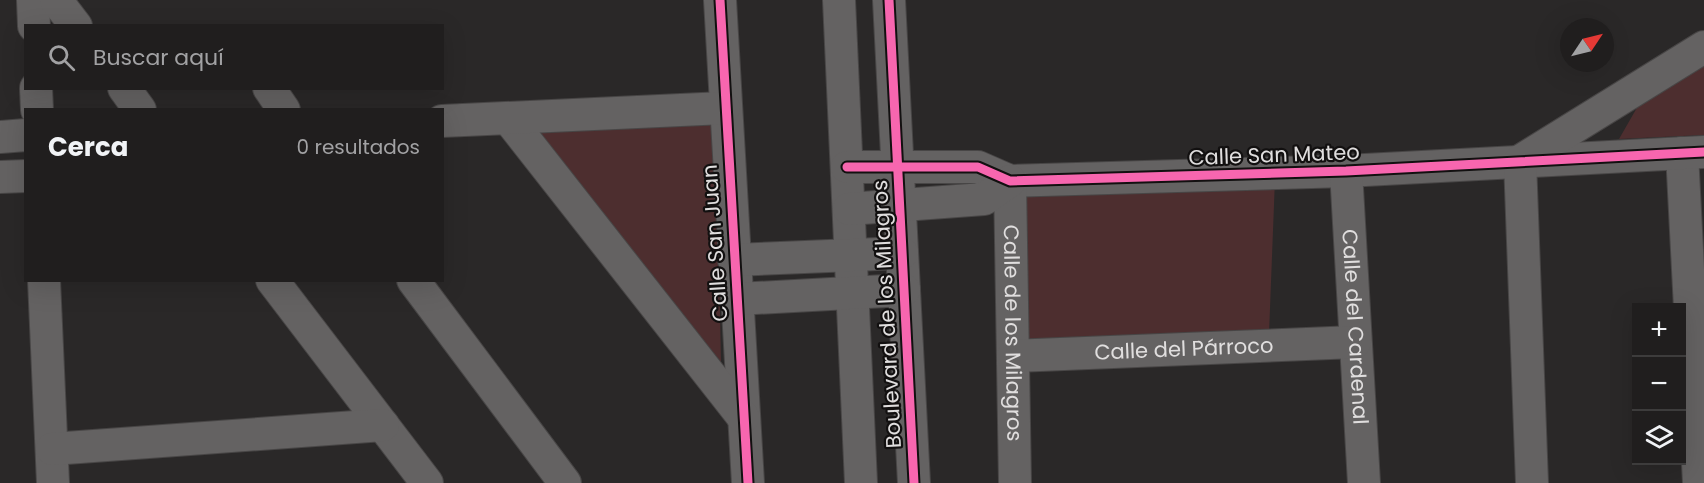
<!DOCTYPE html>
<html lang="es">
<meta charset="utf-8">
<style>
:root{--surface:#201e1e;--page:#282727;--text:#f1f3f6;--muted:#a2a2a4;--line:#3d3c3c}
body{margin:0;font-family:Poppins,sans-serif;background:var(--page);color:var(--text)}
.controls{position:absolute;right:18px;bottom:18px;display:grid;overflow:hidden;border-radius:0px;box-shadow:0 6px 24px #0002}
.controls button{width:54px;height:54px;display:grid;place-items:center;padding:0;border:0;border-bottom:2px solid var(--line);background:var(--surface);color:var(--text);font:30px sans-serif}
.compass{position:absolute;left:1560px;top:18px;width:54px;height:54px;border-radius:50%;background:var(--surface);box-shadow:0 6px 24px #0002;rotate:55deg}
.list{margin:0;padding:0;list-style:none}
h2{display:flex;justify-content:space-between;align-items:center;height:78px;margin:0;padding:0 24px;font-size:26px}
h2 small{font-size:20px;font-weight:400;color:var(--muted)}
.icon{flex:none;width:33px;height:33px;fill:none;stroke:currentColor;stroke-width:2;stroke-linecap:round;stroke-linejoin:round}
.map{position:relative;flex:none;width:1704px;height:483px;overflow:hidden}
.search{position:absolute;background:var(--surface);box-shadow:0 6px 24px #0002;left:24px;top:24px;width:420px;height:66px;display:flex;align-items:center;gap:15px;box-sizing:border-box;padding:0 21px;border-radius:0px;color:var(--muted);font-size:22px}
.panel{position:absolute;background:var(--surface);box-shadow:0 6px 24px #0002;left:24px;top:108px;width:420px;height:174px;border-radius:0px}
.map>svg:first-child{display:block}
.green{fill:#4d2e2f}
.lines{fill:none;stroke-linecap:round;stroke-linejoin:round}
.minor-casing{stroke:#484646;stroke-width:34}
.minor{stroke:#646262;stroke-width:32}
.cycleway-casing{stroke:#121010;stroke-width:13}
.cycleway{stroke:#f766af;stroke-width:9}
.labels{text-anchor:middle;stroke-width:4.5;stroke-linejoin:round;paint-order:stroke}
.street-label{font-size:21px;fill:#e0dede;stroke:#121010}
</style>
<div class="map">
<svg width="1704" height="483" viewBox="0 0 1704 483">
<rect width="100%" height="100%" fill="#2a2828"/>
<path class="green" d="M1704 58V135L1619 139 1646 92Z
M716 120 721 362 533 129Z
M1275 179 1269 334 1021 343 1023 192Z"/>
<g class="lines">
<defs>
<g id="minor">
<path d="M33 0 34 26"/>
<path d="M56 0 76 26"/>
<path d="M720 0 748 483"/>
<path d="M839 0 861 483"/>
<path d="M889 0 914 483"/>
<path d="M36 88 37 110"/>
<path d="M124 88 140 110"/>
<path d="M269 88 284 110"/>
<path d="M508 118 743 417"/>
<path d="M442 121 724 108"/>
<path d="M0 137 26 135"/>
<path d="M1682 153 1699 483"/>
<path d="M847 167H978L1010 181 1346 171 1704 152"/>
<path id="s1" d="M1346 171 1364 483"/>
<path d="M0 177 26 176"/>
<path id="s2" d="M1010 181 1015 483"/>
<path d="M849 209 984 199 1010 181"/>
<path d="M734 260 902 253"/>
<path d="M44 280 53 483"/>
<path d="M272 280 427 483"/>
<path d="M413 280 565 483"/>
<path d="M737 299 904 290"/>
<path id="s3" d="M1013 356 1355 342"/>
<path d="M52 449 383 425"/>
<path d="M1532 483 1520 161 1704 47"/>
</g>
</defs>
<use href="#minor" class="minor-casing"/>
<use href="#minor" class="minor"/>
<defs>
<path id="cycleway" d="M720 0 748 483
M889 0 914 483
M847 167H978L1010 181 1346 171 1704 152"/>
</defs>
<use href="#cycleway" class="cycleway-casing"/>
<use href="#cycleway" class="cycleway"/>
</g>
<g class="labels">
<g class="street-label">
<text transform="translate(1274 155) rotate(-2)" y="7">Calle San Mateo</text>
<text transform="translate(715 243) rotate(-94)" y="7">Calle San Juan</text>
<text transform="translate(887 314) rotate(-93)" y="7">Boulevard de los Milagros</text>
<text dy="7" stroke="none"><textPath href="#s1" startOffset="156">Calle del Cardenal</textPath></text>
<text dy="7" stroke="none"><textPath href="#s2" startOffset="152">Calle de los Milagros</textPath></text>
<text dy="7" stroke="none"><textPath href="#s3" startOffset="171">Calle del Párroco</textPath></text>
</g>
</g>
</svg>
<div class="controls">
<button>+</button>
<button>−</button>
<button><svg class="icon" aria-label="layers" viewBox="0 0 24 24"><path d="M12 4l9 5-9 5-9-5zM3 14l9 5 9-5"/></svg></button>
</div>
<svg class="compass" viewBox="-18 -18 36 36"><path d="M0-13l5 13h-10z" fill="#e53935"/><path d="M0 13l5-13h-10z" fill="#a2a2a4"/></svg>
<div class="search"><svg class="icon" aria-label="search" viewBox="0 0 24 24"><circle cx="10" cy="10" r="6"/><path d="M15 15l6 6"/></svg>Buscar aquí</div>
<section class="panel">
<h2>Cerca<small>0 resultados</small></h2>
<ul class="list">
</ul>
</section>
</div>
